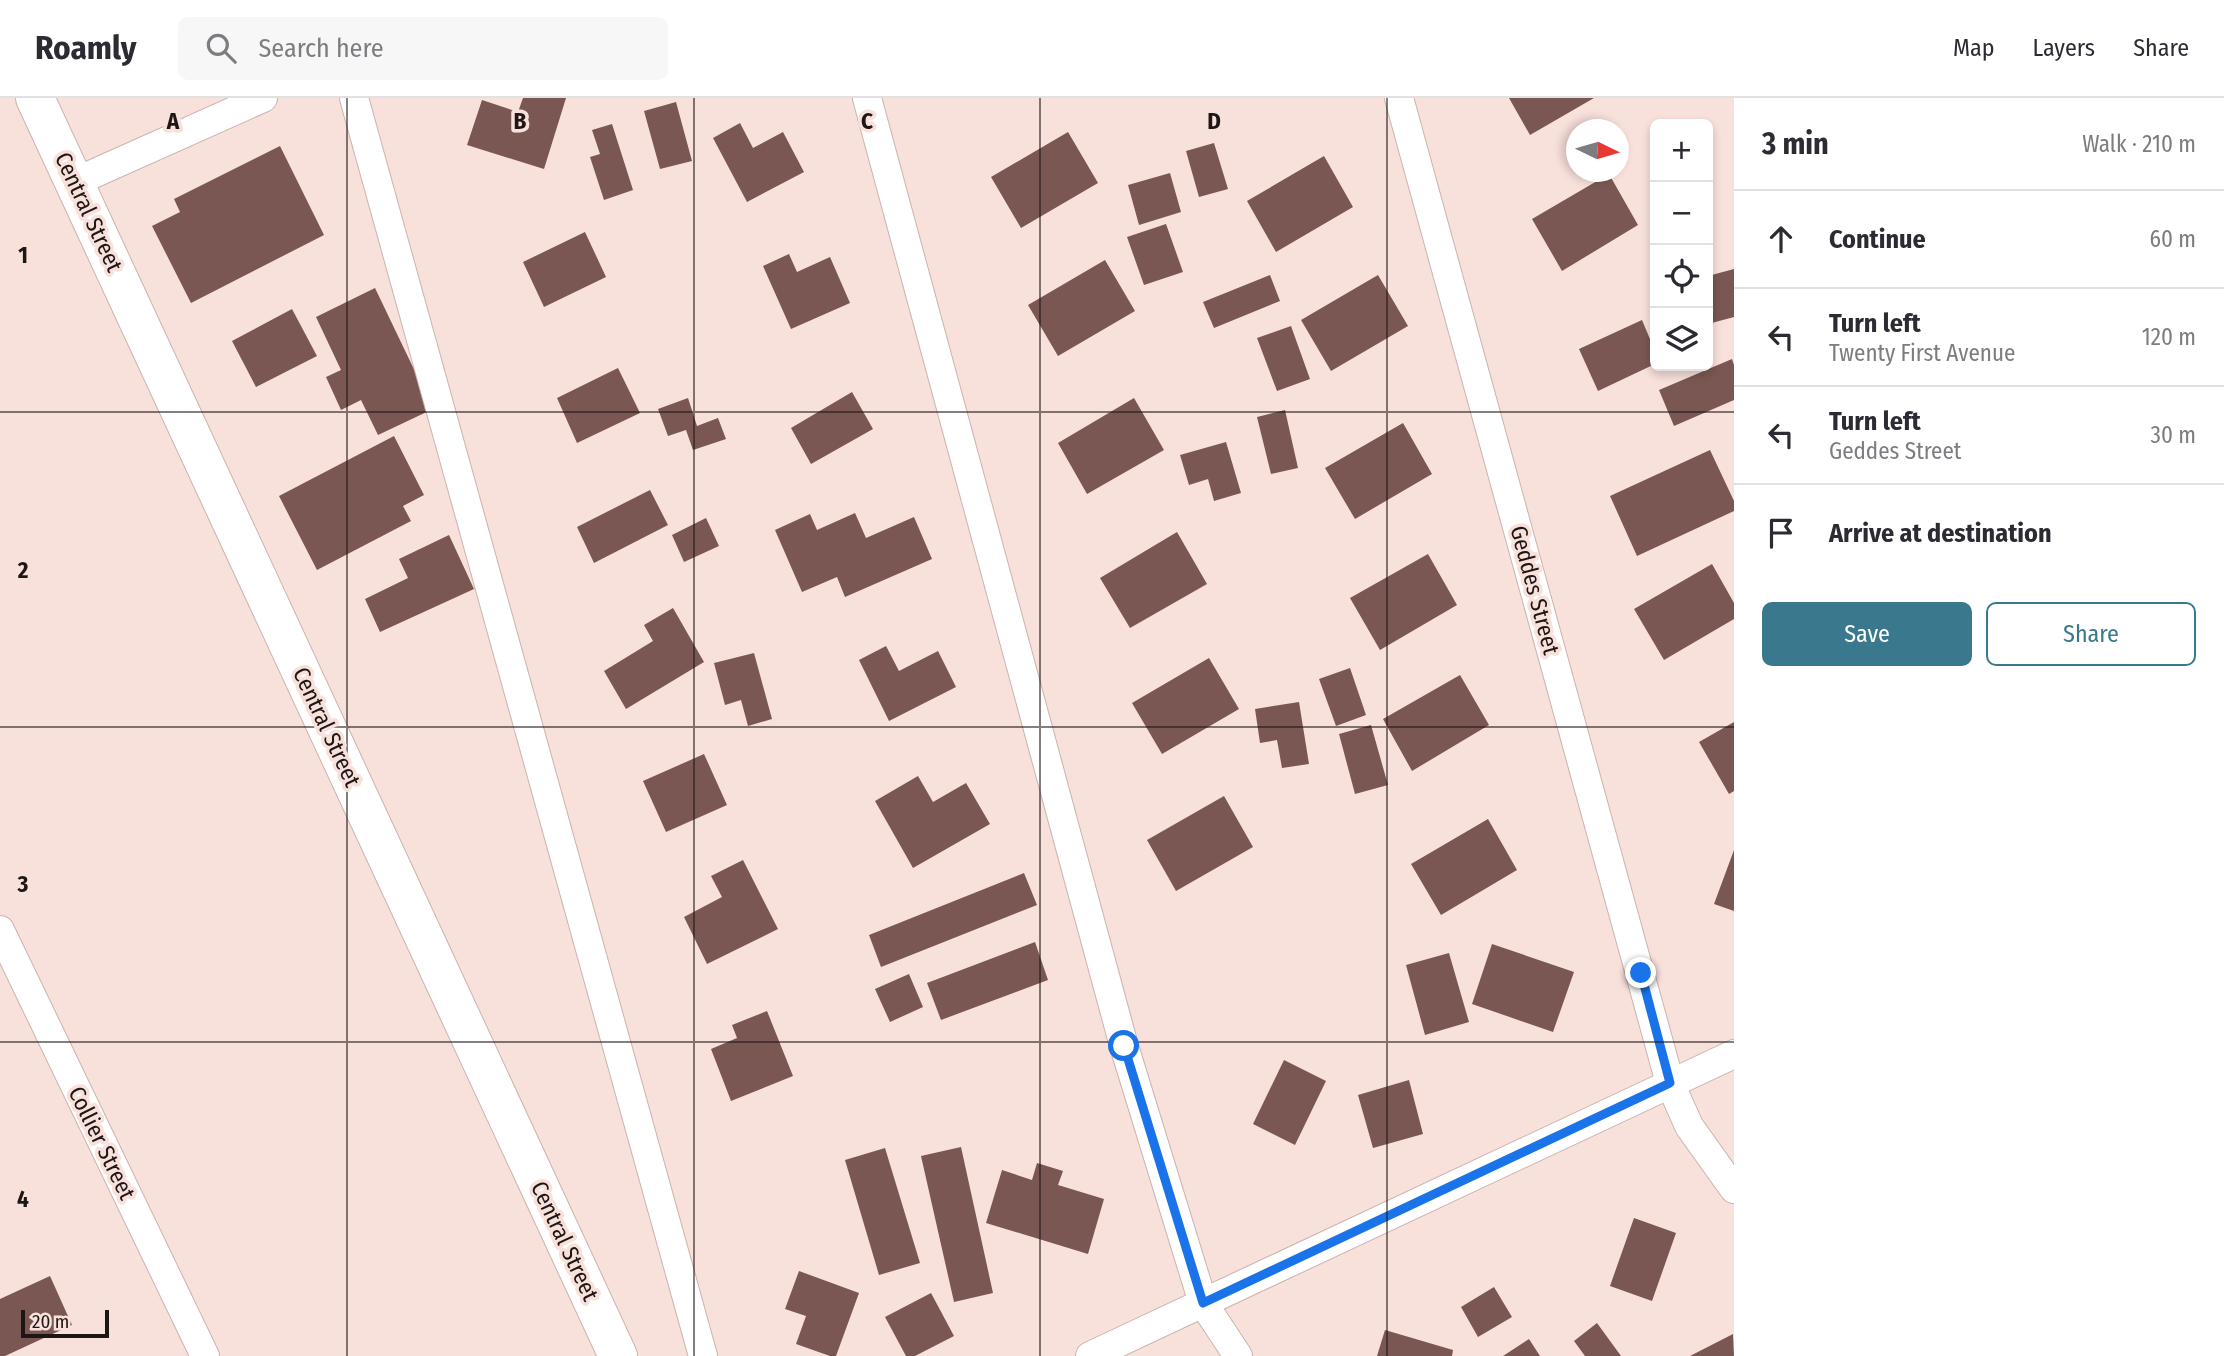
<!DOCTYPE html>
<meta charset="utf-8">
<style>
:root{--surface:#fff;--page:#f7f7f7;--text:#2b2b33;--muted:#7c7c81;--line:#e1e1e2;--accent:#3a798d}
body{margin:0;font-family:"Fira Sans Condensed",sans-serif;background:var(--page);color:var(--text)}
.controls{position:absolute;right:21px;top:21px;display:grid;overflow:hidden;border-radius:10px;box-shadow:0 4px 10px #0003}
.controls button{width:63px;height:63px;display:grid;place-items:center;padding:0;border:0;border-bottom:2px solid var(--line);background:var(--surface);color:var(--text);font:35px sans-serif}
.compass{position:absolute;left:1566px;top:21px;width:63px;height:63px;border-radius:50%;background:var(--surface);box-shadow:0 4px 10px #0003;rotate:95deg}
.scale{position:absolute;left:21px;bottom:18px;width:88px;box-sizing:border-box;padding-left:7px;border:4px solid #1e1615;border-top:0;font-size:19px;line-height:24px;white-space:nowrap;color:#1e1615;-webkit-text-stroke:5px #f8e0db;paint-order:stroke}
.stop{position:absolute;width:21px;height:21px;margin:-16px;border:5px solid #1a73e8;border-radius:50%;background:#fff}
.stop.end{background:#1a73e8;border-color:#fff;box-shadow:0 2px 7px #0008}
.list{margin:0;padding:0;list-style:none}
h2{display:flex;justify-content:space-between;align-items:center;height:91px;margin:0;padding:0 28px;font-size:30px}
h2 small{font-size:23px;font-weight:400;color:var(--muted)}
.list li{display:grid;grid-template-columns:46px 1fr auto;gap:21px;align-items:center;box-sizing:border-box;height:98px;padding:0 28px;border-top:2px solid var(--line)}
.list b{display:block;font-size:26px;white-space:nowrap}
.list p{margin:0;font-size:23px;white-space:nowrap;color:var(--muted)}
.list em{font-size:23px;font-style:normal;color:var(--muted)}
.actions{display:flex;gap:14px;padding:21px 28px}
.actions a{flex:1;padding:16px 0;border:2px solid var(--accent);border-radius:10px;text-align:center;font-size:24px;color:var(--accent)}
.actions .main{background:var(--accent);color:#fff}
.icon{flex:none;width:38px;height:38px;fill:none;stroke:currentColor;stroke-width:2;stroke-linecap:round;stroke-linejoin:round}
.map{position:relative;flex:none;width:1734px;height:1258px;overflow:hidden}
header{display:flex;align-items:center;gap:42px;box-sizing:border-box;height:98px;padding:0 35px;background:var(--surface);border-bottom:2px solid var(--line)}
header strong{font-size:33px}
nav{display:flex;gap:38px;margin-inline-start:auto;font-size:24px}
.search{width:490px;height:63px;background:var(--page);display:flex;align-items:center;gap:18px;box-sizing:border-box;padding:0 24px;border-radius:10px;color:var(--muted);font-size:26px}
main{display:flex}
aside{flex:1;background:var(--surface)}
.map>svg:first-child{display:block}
.building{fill:#7a5752}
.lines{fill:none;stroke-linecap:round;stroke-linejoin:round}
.minor-casing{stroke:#cbb3af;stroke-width:30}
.secondary-casing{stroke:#cbb3af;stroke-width:40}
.minor{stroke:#fff;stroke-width:28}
.secondary{stroke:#fff;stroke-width:38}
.route{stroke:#1a73e8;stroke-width:9}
.grid{fill:none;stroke:#1e1615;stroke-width:2;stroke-opacity:0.55}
.labels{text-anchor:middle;stroke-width:7;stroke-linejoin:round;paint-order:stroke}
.street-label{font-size:23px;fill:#1e1615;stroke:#f8e0db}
.grid-label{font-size:23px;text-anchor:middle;font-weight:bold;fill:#1e1615;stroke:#f8e0db;stroke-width:7;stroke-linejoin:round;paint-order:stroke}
</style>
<header>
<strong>Roamly</strong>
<div class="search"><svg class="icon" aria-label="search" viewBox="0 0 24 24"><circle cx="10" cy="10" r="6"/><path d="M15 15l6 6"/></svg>Search here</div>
<nav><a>Map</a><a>Layers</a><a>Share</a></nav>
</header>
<main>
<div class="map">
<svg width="1734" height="1258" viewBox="0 0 1734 1258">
<rect width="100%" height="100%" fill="#f8e0db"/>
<path class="building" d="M523 0H566L544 71 467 47 482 2 518 14Z
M1509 0H1594L1530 37Z
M676 4 692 63 660 71 644 13Z
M740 25 753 50 783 34 804 74 747 104 713 40Z
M612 26 633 92 604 102 590 59 600 56 592 32Z
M1068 34 1098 85 1021 130 991 79Z
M1214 45 1228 91 1199 99 1186 53Z
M280 48 324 137 191 205 152 128 180 114 174 101Z
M1324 58 1353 109 1276 154 1247 103Z
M1170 75 1181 114 1139 127 1128 87Z
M1609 76 1638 127 1562 173 1532 121Z
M1166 126 1183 174 1144 187 1127 139Z
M585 134 606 179 544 209 523 164Z
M789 156 797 174 830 159 850 205 791 231 763 168Z
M1105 162 1135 213 1058 258 1028 207Z
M1734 171V219L1708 226V178Z
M1270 177 1280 203 1214 230 1203 204Z
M1378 177 1408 228 1331 273 1301 222Z
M375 190 433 311 378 337 361 302 341 312 326 279 341 272 316 219Z
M292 211 317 258 256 289 232 243Z
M1642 222 1655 253V266L1598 293 1579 251Z
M1291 228 1310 281 1277 293 1257 240Z
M1732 261 1734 267V302L1674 328 1659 292Z
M618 270 640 315 577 345 557 300Z
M852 294 873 331 811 366 791 330Z
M688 300 697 328 718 320 726 341 693 352 686 332 668 338 658 311Z
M1134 300 1164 352 1087 396 1058 345Z
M1285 312 1298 370 1271 376 1257 319Z
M1403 325 1432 376 1355 421 1325 370Z
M394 338 424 397 403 408 411 423 317 472 279 398Z
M1226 344 1241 395 1214 403 1208 381 1189 387 1180 357Z
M1710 352 1734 403V413L1637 458 1610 398Z
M650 392 668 427 594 465 577 429Z
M855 415 866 440 914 419 932 461 845 499 837 479 802 494 775 432 810 416 817 432Z
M706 420 719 448 684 464 672 437Z
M1177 434 1207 486 1130 530 1100 480Z
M449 437 474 491 380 534 365 501 408 480 399 461Z
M1428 456 1457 507 1380 552 1350 500Z
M1712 466 1734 505V521L1664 562 1634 511Z
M673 510 704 564 626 611 604 573 653 543 644 527Z
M886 548 899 573 938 553 956 589 889 623 859 562Z
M754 555 772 621 748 628 741 602 725 607 714 565Z
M1209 560 1239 611 1162 656 1132 605Z
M1350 570 1366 617 1336 628 1319 581Z
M1460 577 1489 627 1412 673 1383 621Z
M1299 604 1309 666 1282 670 1277 642 1260 645 1255 611Z
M1734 624V693L1729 696 1699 644Z
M1371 627 1388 687 1355 696 1339 636Z
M704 656 727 707 666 734 643 683Z
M918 678 933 704 966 685 990 726 913 770 875 703Z
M1224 698 1253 749 1176 793 1147 742Z
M1488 721 1517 772 1441 817 1411 766Z
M1734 752V813L1714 806Z
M743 762 778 831 707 866 684 819 722 799 711 778Z
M1024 775 1037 807 881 869 869 837Z
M1035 844 1048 882 941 922 927 885Z
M1492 846 1574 874 1553 934 1472 906Z
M1449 855 1469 924 1425 937 1406 867Z
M909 876 923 909 890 924 875 891Z
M767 913 793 978 731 1003 711 951 737 940 732 927Z
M1284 962 1326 983 1295 1047 1253 1026Z
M1409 982 1423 1036 1373 1050 1358 997Z
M961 1049 993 1195 954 1204 921 1058Z
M885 1050 920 1165 879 1177 845 1062Z
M1037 1065 1063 1073 1058 1087 1104 1101 1088 1156 986 1125 1002 1072 1032 1082Z
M1634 1120 1676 1135 1652 1203 1610 1188Z
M799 1173 859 1195 836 1258H830L796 1246 806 1218 785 1211Z
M50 1178 72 1227 5 1258H0V1201Z
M1494 1189 1512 1219 1478 1239 1461 1209Z
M931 1195 954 1238 915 1258H906L885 1219Z
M1597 1225 1621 1258H1585L1574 1243Z
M1385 1232 1453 1252 1452 1258H1377Z
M1733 1236 1734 1258H1690Z
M1529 1241 1540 1258H1503Z"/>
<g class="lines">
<defs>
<path id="minor" d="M354 0 703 1258
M867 0 1124 948 1203 1205 1238 1258
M1399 0 1670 985 1689 1028 1734 1091
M75 84 263 0
M0 832 205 1258
M1090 1258 1734 956"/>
<path id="secondary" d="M35 0 618 1258"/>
</defs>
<use href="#minor" class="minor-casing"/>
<use href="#secondary" class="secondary-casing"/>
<use href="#minor" class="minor"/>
<use href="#secondary" class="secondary"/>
</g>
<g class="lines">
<path class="route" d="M1124 948 1203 1205 1670 985 1641 875"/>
</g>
<path class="grid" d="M347 0V1258M694 0V1258M1040 0V1258M1387 0V1258M0 314H1734M0 629H1734M0 944H1734"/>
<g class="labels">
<g class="street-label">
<text transform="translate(89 114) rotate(65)" y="8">Central Street</text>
<text transform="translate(1535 492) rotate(75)" y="8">Geddes Street</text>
<text transform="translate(327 629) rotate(65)" y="8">Central Street</text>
<text transform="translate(102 1045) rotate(64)" y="8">Collier Street</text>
<text transform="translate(565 1143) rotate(65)" y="8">Central Street</text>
</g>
</g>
<g class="grid-label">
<text x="173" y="31">A</text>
<text x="520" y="31">B</text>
<text x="867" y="31">C</text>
<text x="1214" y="31">D</text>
<text x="23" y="165">1</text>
<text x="23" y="480">2</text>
<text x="23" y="794">3</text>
<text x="23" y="1109">4</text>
</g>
</svg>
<div class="controls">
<button>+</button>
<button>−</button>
<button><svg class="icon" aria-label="locate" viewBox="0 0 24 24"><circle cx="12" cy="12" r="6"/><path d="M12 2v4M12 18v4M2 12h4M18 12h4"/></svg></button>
<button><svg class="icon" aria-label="layers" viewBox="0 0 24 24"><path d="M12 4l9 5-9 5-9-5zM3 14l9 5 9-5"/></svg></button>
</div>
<svg class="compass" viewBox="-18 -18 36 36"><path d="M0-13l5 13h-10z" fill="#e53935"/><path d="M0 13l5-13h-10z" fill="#7c7c81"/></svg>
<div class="scale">20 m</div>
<div class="stop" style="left:1124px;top:948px"></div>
<div class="stop end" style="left:1641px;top:875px"></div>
</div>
<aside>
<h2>3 min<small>Walk · 210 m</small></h2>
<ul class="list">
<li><svg class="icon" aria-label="ahead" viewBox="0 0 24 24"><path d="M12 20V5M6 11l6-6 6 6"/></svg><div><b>Continue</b></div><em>60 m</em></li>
<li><svg class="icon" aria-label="left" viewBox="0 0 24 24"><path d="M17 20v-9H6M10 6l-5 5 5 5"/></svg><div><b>Turn left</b><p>Twenty First Avenue</p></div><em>120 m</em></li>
<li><svg class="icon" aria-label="left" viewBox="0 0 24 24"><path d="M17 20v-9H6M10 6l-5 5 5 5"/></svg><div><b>Turn left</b><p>Geddes Street</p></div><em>30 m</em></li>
<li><svg class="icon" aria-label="arrive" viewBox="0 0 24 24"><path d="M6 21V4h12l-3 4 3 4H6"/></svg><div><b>Arrive at destination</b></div></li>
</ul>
<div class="actions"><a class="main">Save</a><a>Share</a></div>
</aside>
</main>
